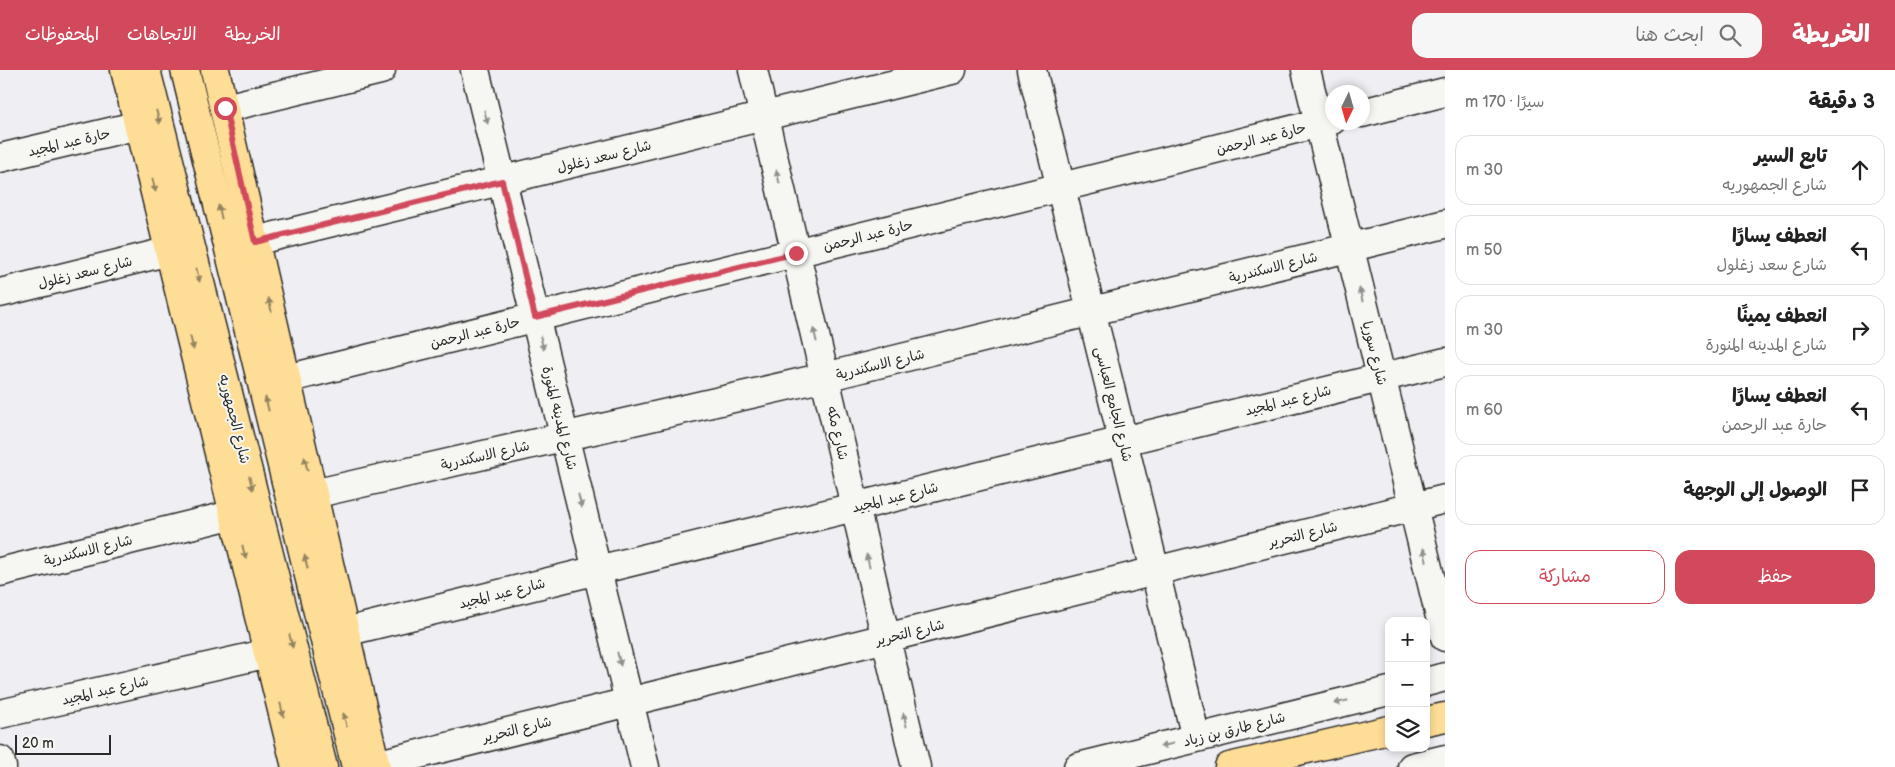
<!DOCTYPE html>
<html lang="ar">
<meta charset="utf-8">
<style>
:root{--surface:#fff;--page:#f6f6f6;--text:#222;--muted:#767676;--line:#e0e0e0;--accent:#d1495b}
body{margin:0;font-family:"Balsamiq Sans","Playpen Sans Arabic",sans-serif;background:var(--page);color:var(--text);direction:rtl}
.controls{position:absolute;right:15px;bottom:15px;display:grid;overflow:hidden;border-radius:10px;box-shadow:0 2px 8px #0003}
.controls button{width:45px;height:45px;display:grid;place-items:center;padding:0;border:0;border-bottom:1px solid var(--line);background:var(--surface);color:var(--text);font:25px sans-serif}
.compass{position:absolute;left:1325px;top:15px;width:45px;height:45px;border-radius:50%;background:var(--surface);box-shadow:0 2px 8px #0003;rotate:185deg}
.scale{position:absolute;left:15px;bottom:12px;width:96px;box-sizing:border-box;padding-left:5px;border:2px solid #2b2b2b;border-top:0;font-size:14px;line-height:18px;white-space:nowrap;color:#2b2b2b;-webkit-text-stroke:4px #f6f6f2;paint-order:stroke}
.stop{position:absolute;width:15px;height:15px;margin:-11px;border:4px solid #d1495b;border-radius:50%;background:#fff}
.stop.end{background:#d1495b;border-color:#fff;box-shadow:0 1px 5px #0008}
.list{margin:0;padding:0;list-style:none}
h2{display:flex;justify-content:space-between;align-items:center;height:65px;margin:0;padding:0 20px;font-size:21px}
h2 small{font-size:16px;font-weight:400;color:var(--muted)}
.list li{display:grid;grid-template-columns:32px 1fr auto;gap:15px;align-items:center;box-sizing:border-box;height:70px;margin:0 10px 10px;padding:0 10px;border:1px solid var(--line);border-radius:15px}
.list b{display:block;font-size:19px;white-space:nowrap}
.list p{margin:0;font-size:16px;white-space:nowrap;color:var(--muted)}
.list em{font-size:16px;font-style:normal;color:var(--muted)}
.actions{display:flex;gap:10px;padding:15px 20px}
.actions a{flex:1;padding:11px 0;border:1px solid var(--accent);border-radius:15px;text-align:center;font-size:18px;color:var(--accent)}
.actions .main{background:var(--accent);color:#fff}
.icon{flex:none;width:28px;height:28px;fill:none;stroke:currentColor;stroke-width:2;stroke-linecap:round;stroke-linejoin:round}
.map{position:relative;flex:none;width:1445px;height:697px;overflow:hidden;direction:ltr}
header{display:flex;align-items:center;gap:30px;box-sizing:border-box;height:70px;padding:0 25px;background:var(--accent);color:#fff}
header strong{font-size:24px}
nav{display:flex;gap:28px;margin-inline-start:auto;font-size:18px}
.search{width:350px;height:45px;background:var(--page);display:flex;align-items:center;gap:12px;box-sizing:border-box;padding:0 18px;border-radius:15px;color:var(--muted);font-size:19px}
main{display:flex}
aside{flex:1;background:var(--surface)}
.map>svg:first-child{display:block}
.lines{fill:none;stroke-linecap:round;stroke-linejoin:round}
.minor-casing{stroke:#2b2b2b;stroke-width:31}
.major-casing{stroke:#2b2b2b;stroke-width:31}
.highway-casing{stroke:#2b2b2b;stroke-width:31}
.minor{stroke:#f6f6f2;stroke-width:28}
.major{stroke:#fedd96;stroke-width:28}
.highway{stroke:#fedd96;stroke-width:28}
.oneway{fill:#948460}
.oneway2{fill:#90908e}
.route{stroke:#d1495b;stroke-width:6}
.labels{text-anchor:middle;stroke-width:4;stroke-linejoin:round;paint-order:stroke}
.street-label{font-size:14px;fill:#2b2b2b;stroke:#f6f6f2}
</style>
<header>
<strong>الخريطة</strong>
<div class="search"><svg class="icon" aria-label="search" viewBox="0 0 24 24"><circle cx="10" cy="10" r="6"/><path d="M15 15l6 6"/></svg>ابحث هنا</div>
<nav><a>الخريطة</a><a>الاتجاهات</a><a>المحفوظات</a></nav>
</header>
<main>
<aside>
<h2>3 دقيقة<small>سيرًا · 170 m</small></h2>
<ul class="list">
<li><svg class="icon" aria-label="ahead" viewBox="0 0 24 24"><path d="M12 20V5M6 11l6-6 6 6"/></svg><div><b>تابع السير</b><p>شارع الجمهوريه</p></div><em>30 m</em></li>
<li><svg class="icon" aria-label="left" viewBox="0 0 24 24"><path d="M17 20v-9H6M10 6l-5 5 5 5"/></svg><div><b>انعطف يسارًا</b><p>شارع سعد زغلول</p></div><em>50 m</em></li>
<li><svg class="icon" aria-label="right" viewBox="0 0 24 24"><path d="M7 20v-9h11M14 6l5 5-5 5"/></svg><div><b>انعطف يمينًا</b><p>شارع المدينه المنورة</p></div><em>30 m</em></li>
<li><svg class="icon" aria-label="left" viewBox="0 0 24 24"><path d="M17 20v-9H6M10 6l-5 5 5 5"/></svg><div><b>انعطف يسارًا</b><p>حارة عبد الرحمن</p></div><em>60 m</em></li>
<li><svg class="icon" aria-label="arrive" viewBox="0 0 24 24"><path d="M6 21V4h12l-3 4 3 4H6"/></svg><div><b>الوصول إلى الوجهة</b></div></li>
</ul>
<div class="actions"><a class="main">حفظ</a><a>مشاركة</a></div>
</aside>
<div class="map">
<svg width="1445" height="697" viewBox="0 0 1445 697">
<rect width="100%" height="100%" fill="#efeef3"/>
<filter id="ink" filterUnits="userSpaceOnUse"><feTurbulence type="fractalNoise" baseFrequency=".02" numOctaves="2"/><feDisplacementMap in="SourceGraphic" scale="10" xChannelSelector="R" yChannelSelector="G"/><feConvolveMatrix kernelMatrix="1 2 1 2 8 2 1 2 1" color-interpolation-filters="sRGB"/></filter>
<g filter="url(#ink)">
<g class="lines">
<defs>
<path id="minor" d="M475 0 645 697
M753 0 916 697
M1032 0 1196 668
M1306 0 1445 567
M225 38 381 0
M1362 43 1445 22
M0 88 139 55
M255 171 952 0
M0 223 170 181
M286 309 1332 50
M313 424 825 307 1445 154
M0 502 235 444
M345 562 1445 292
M1426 612 1445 607
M0 644 269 583
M0 690 2 697
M375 695 1445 429
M1078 697 1389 621
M1412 697 1445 689"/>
<path id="major" d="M125 0 296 697
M215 0 376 697"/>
<path id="highway" d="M146 0 323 697
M185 0 356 697
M1426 651 1445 647
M1229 697 1389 660"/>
</defs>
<use href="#minor" class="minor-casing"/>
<use href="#major" class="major-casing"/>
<use href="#highway" class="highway-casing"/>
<use href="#minor" class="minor"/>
<use href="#major" class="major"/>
<use href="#highway" class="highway"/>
</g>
<defs><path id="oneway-solid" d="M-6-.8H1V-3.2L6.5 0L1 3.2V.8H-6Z" transform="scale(1.25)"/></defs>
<g class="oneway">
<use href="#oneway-solid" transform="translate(158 47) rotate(76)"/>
<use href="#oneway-solid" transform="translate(154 115) rotate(76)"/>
<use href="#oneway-solid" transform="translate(220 142) rotate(-104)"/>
<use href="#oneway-solid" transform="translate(198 205) rotate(76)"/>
<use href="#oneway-solid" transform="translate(270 235) rotate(-103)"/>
<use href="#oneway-solid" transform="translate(192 273) rotate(76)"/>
<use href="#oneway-solid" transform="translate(267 334) rotate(-104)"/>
<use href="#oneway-solid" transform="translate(306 394) rotate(-103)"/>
<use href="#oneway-solid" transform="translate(251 413) rotate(76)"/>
<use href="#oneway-solid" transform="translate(244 482) rotate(76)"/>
<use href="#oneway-solid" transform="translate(306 492) rotate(-104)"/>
<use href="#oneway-solid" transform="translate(291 571) rotate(76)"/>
<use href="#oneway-solid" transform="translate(282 640) rotate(76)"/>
<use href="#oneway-solid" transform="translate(345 650) rotate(-104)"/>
</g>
<g class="oneway2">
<use href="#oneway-solid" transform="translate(486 47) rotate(76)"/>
<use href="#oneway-solid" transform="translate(778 107) rotate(-103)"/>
<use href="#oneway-solid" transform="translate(1361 225) rotate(-104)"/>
<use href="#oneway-solid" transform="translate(815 265) rotate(-103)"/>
<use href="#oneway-solid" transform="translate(542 273) rotate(76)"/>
<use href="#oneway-solid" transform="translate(580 431) rotate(76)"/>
<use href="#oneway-solid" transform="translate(1425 485) rotate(-104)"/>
<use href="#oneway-solid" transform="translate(868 491) rotate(-103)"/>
<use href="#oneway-solid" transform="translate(619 589) rotate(76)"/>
<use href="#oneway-solid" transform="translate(1341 632) rotate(166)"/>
<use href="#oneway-solid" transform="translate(905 650) rotate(-103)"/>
<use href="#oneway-solid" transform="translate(1167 675) rotate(166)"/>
</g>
</g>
<g class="lines" filter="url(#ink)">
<path class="route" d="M225 38 255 172 502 111 535 247 796 183"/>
</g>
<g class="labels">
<g class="street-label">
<text transform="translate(1261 68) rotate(-14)" y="5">حارة عبد الرحمن</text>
<text transform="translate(69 72) rotate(-13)" y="5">حارة عبد المجيد</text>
<text transform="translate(604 86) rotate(-14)" y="5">شارع سعد زغلول</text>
<text transform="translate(868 165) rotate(-14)" y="5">حارة عبد الرحمن</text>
<text transform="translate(1273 197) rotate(-14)" y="5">شارع الاسكندرية</text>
<text transform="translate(85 202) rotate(-14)" y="5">شارع سعد زغلول</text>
<text transform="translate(475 262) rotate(-14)" y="5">حارة عبد الرحمن</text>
<text transform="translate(1375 283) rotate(76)" y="5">شارع سوريا</text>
<text transform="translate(880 294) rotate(-14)" y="5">شارع الاسكندرية</text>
<text transform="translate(1288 330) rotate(-14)" y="5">شارع عبد المجيد</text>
<text transform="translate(1114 334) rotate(76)" y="5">شارع الجامع العباسى</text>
<text transform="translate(560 348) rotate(76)" y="5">شارع المدينه المنورة</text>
<text transform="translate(235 349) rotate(76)" y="5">شارع الجمهوريه</text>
<text transform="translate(838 363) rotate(77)" y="5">شارع مكه</text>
<text transform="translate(485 385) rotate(-13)" y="5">شارع الاسكندرية</text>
<text transform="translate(895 427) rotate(-14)" y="5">شارع عبد المجيد</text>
<text transform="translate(1303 464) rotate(-14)" y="5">شارع التحرير</text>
<text transform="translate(88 480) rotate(-14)" y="5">شارع الاسكندرية</text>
<text transform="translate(502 523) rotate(-14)" y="5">شارع عبد المجيد</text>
<text transform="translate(910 562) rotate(-14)" y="5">شارع التحرير</text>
<text transform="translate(105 620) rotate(-13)" y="5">شارع عبد المجيد</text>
<text transform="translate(517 659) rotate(-14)" y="5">شارع التحرير</text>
<text transform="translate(1234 659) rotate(-14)" y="5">شارع طارق بن زياد</text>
</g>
</g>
</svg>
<div class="controls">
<button>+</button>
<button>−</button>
<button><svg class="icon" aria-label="layers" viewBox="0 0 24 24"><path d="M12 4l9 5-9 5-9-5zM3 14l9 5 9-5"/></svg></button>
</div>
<svg class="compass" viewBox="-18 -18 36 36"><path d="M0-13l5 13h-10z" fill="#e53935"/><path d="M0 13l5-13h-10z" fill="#767676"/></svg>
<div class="scale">20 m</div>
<div class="stop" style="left:225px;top:38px"></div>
<div class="stop end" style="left:796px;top:183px"></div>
</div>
</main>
